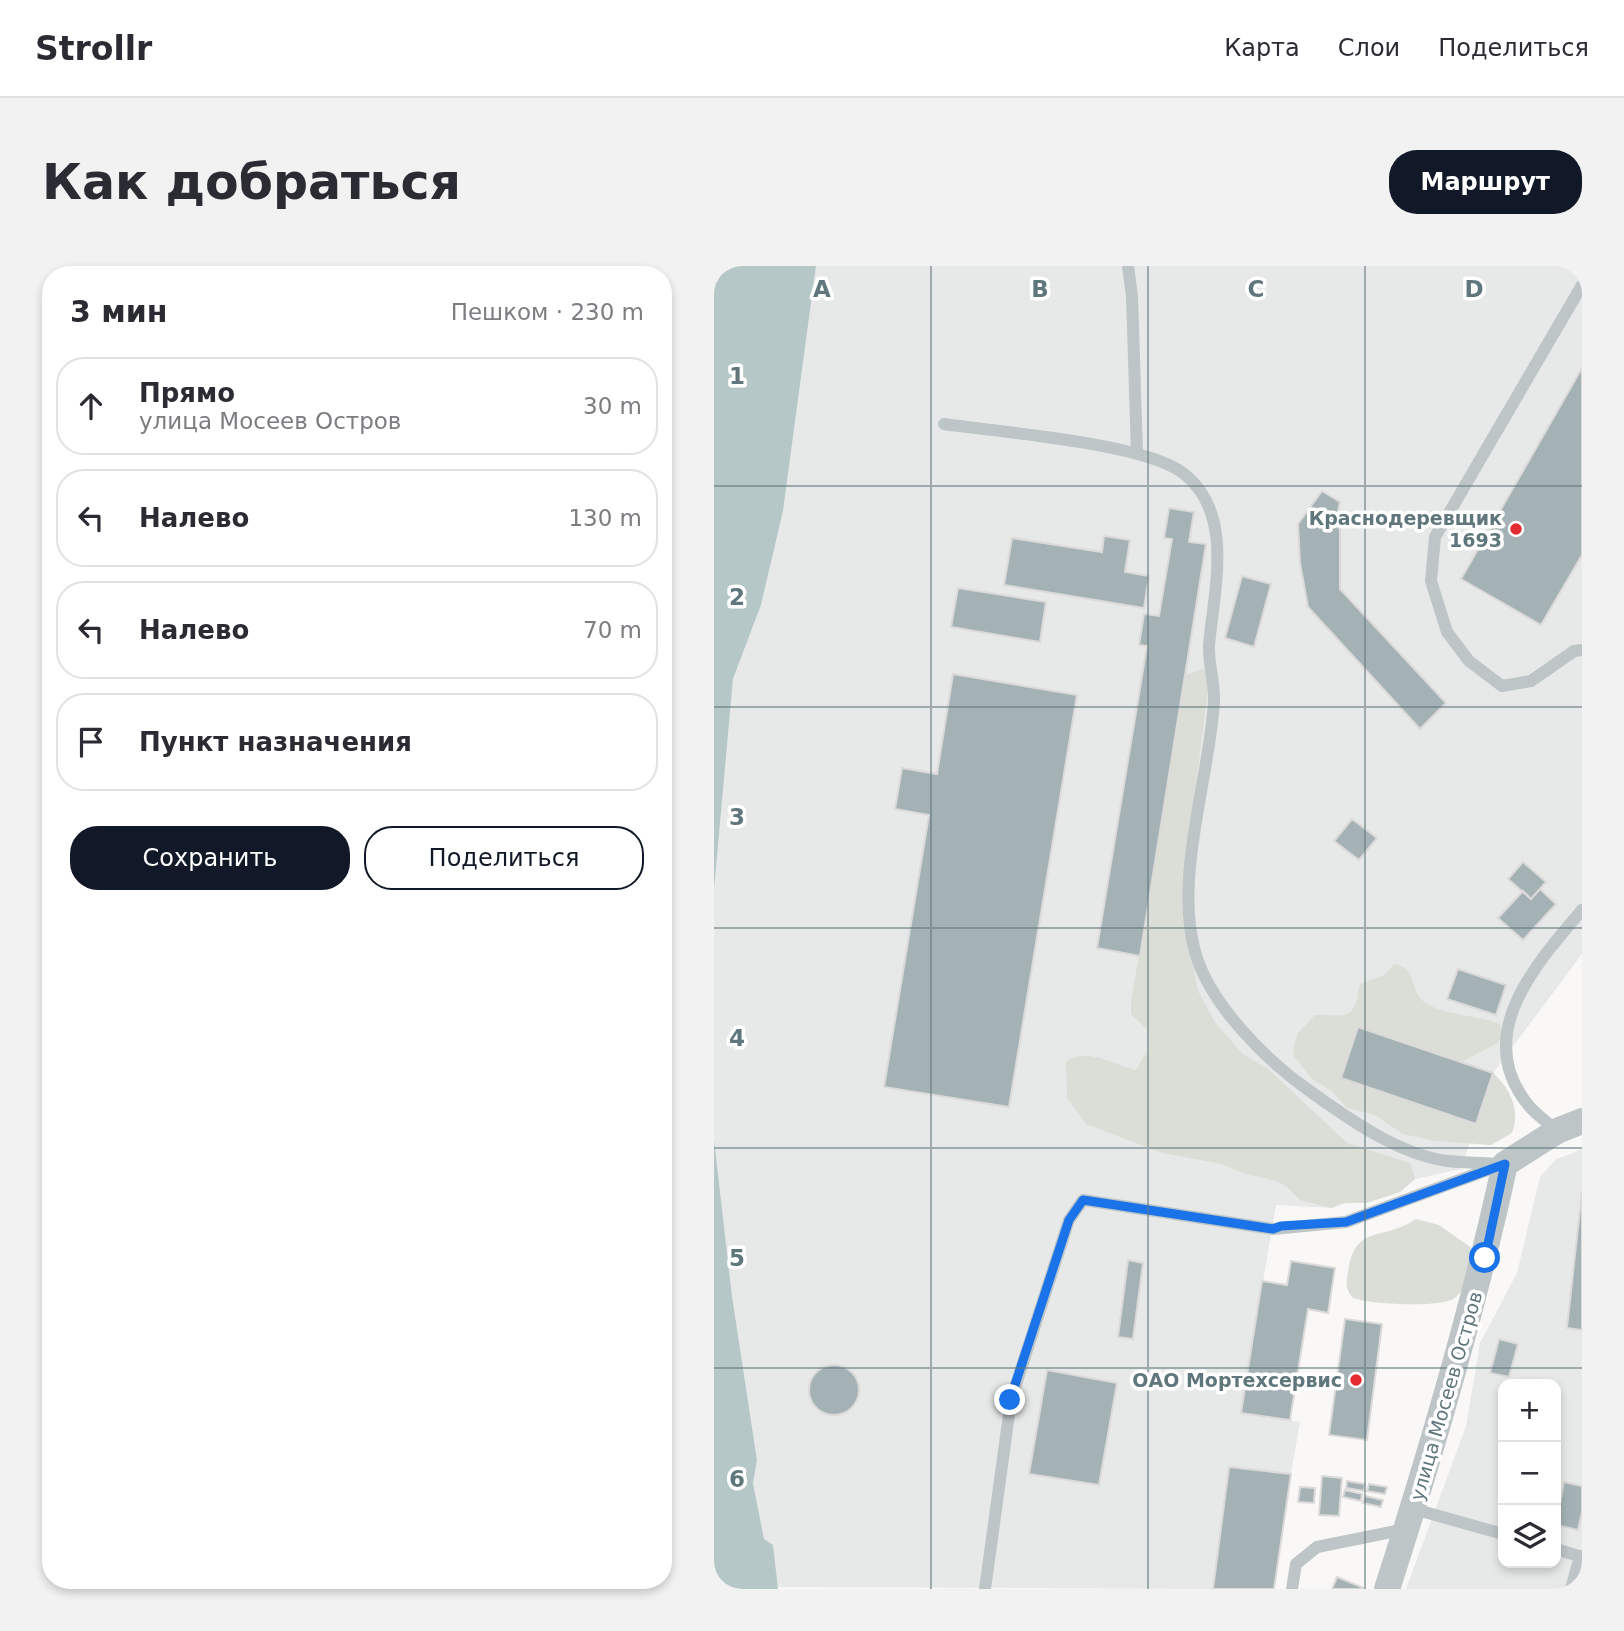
<!DOCTYPE html>
<html lang="ru">
<meta charset="utf-8">
<style>
:root{--surface:#fff;--page:#f2f2f3;--text:#2b2b33;--muted:#7c7c81;--line:#e1e1e2;--accent:#111827}
body{margin:0;font-family:"DejaVu Sans",sans-serif;background:var(--page);color:var(--text)}
.controls{position:absolute;right:21px;bottom:21px;display:grid;overflow:hidden;border-radius:14px;box-shadow:0 4px 10px #0003}
.controls button{width:63px;height:63px;display:grid;place-items:center;padding:0;border:0;border-bottom:2px solid var(--line);background:var(--surface);color:var(--text);font:35px sans-serif}
.stop{position:absolute;width:21px;height:21px;margin:-16px;border:5px solid #1a73e8;border-radius:50%;background:#fff}
.stop.end{background:#1a73e8;border-color:#fff;box-shadow:0 2px 7px #0008}
.list{margin:0;padding:0;list-style:none}
h2{display:flex;justify-content:space-between;align-items:center;height:91px;margin:0;padding:0 28px;font-size:30px}
h2 small{font-size:23px;font-weight:400;color:var(--muted)}
.list li{display:grid;grid-template-columns:46px 1fr auto;gap:21px;align-items:center;box-sizing:border-box;height:98px;margin:0 14px 14px;padding:0 14px;border:2px solid var(--line);border-radius:28px}
.list b{display:block;font-size:26px;white-space:nowrap}
.list p{margin:0;font-size:23px;white-space:nowrap;color:var(--muted)}
.list em{font-size:23px;font-style:normal;color:var(--muted)}
.actions{display:flex;gap:14px;padding:21px 28px}
.actions a{flex:1;padding:16px 0;border:2px solid var(--accent);border-radius:28px;text-align:center;font-size:24px;color:var(--accent)}
.actions .main{background:var(--accent);color:#fff}
.icon{flex:none;width:38px;height:38px;fill:none;stroke:currentColor;stroke-width:2;stroke-linecap:round;stroke-linejoin:round}
.map{position:relative;flex:none;width:868px;height:1323px;overflow:hidden;border-radius:28px}
header{display:flex;align-items:center;gap:42px;box-sizing:border-box;height:98px;padding:0 35px;background:var(--surface);border-bottom:2px solid var(--line)}
header strong{font-size:33px}
nav{display:flex;gap:38px;margin-inline-start:auto;font-size:24px}
.intro{display:flex;align-items:center;justify-content:space-between;box-sizing:border-box;height:168px;padding:0 42px}
h1{margin:0;font-size:49px}
.button{padding:18px 32px;border-radius:28px;background:var(--accent);color:#fff;font-size:24px;font-weight:700}
main{display:flex;gap:42px;padding:0 42px}
aside{flex:1;background:var(--surface);border-radius:28px;box-shadow:0 4px 10px #0003}
.map>svg:first-child{display:block}
.built{fill:#e7e8e8;fill-rule:evenodd}
.green{fill:#dbded6}
.water{fill:#b5c7c7}
.building{fill:#a4b2b5;stroke:#dbdad9;stroke-width:2}
.lines{fill:none;stroke-linecap:round;stroke-linejoin:round}
.lane{stroke:#bdc5c7;stroke-width:12}
.street{stroke:#bdc5c7;stroke-width:26}
.route{stroke:#1a73e8;stroke-width:9}
.grid{fill:none;stroke:#5f777c;stroke-width:2;stroke-opacity:0.55}
.poi-dot{fill:#e32c32;stroke:#fff;stroke-width:2.5}
.labels{text-anchor:middle;stroke-width:7;stroke-linejoin:round;paint-order:stroke}
.poi-label{font-size:19px;font-weight:bold;fill:#5f777c;stroke:#fff;text-anchor:end}
.street-label{font-size:19px;fill:#5f777c;stroke:#fff}
.grid-label{font-size:23px;text-anchor:middle;font-weight:bold;fill:#5f777c;stroke:#fff;stroke-width:7;stroke-linejoin:round;paint-order:stroke}
</style>
<header>
<strong>Strollr</strong>
<nav><a>Карта</a><a>Слои</a><a>Поделиться</a></nav>
</header>
<div class="intro"><h1>Как добраться</h1><a class="button">Маршрут</a></div>
<main>
<aside>
<h2>3 мин<small>Пешком · 230 m</small></h2>
<ul class="list">
<li><svg class="icon" aria-label="ahead" viewBox="0 0 24 24"><path d="M12 20V5M6 11l6-6 6 6"/></svg><div><b>Прямо</b><p>улица Мосеев Остров</p></div><em>30 m</em></li>
<li><svg class="icon" aria-label="left" viewBox="0 0 24 24"><path d="M17 20v-9H6M10 6l-5 5 5 5"/></svg><div><b>Налево</b></div><em>130 m</em></li>
<li><svg class="icon" aria-label="left" viewBox="0 0 24 24"><path d="M17 20v-9H6M10 6l-5 5 5 5"/></svg><div><b>Налево</b></div><em>70 m</em></li>
<li><svg class="icon" aria-label="arrive" viewBox="0 0 24 24"><path d="M6 21V4h12l-3 4 3 4H6"/></svg><div><b>Пункт назначения</b></div></li>
</ul>
<div class="actions"><a class="main">Сохранить</a><a>Поделиться</a></div>
</aside>
<div class="map">
<svg width="868" height="1323" viewBox="0 0 868 1323">
<rect width="100%" height="100%" fill="#f9f8f7"/>
<path class="built" d="M102 0H868V688L779 807 747 903 701 913 618 942 562 939 527 1146 586 1156 577 1208 515 1201 499 1323 64 1321 50 1273 39 1217 43 1193 18 1030 0 873V624L19 413 47 339 69 245Z
M868 883V1323H692L752 1160 766 1077 803 1007 826 911 841 894ZM789 1118H842V1297H789Z"/>
<path class="green" d="M488 403 496 408 469 623V648L484 725 502 758 529 788 554 803 633 877 696 897 701 913 686 926 653 937H629L618 942 586 934 572 920 562 915 529 907 508 898 448 887 372 858 353 832 352 796C373 780 399 799 422 804L433 785V763L417 748V736L472 409Z
M680 698C703 702 695 721 708 734 723 749 765 749 786 758L788 769 784 777 747 796 644 761 627 812 761 858 779 807C796 822 807 844 798 867L777 879 721 875 689 868 661 849 633 842 618 825 598 813 580 790 579 782 584 767 601 749C614 746 632 756 640 741 645 734 643 726 646 718L670 709Z
M702 953 725 959 762 985C757 998 753 1022 742 1031 728 1043 656 1038 639 1032 631 1023 632 1017 634 1006 641 957 668 976 702 953Z"/>
<path class="water" d="M0 0H102L69 245 47 339 19 413 0 624Z
M0 873 18 1030 43 1194 39 1217 50 1273 59 1279 64 1323H0Z"/>
<path class="building" d="M868 102V289L827 359 747 313Z
M608 225 626 236 621 258 626 263V323L732 437 706 463 594 341 586 297 584 258Z
M455 242 480 246 475 276 492 278 426 690 383 682 433 380 425 379 430 348 445 350 458 273 450 272Z
M390 270 416 274 411 306 435 310 430 342 290 319 298 272 388 286Z
M528 310 557 318 540 381 511 372Z
M244 322 332 336 326 376 237 361Z
M239 408 363 429 295 841 170 821 215 549 181 543 188 502 223 508Z
M638 553 663 572 645 594 620 575Z
M809 596 832 616 817 633 794 613Z
M826 623 842 638 809 674 784 652 809 625 817 633Z
M744 703 792 719 782 749 733 733Z
M644 761 779 807 762 858 627 812Z
M868 925V1064L853 1062Z
M414 994 429 997 419 1073 404 1071Z
M577 995 621 1002 614 1047 594 1043 576 1154 527 1147 548 1015 573 1019Z
M631 1053 668 1058 653 1174 615 1169Z
M785 1073 804 1078 795 1111 776 1107Z
M95 1124a25 25 0 1 1 50 0a25 25 0 1 1-50 0Z
M333 1104 403 1117 385 1219 315 1208Z
M515 1201 577 1208 560 1323H499Z
M608 1210 628 1212 625 1250 605 1249Z
M633 1215 651 1218 650 1225 632 1222Z
M850 1216 868 1220V1246L864 1264 842 1259Z
M655 1218 673 1221 671 1228 653 1225Z
M586 1221 601 1222 600 1237 584 1236Z
M631 1224 648 1228 647 1235 629 1231Z
M651 1230 669 1234 667 1241 649 1237Z
M623 1311 652 1323H618Z"/>
<g class="lines">
<path class="lane" d="M414 0 418 30 423 187
M868 19 721 271 717 315 733 366 755 395 788 420 817 415 860 385 868 384
M230 158C285 166 429 177 469 207 521 247 500 323 495 379 494 398 501 417 500 436 495 515 459 614 482 689 497 739 552 794 593 823 633 852 685 889 734 895 753 897 773 897 791 898
M843 865C834 857 823 849 815 840 757 770 821 699 868 644
M700 1243 789 1268
M842 1283 868 1291
M271 1323 297 1134 355 954 369 934 559 963 632 956 784 900
M578 1323 582 1298 603 1281 692 1263
M857 1323 866 1290"/>
<path class="street" d="M673 1323C718 1184 760 1040 791 898L843 865 868 855"/>
</g>
<g class="lines">
<path class="route" d="M296 1134 355 954 369 934 559 963 567 960 632 956 791 898 771 992"/>
</g>
<path class="grid" d="M217 0V1323M434 0V1323M651 0V1323M0 220H868M0 441H868M0 662H868M0 882H868M0 1102H868"/>
<g class="poi-dot">
<circle cx="802" cy="263" r="7"/>
<circle cx="642" cy="1114" r="7"/>
</g>
<g class="labels">
<g class="poi-label">
<text x="788" y="259">Краснодеревщик<tspan x="788" dy="22">1693</tspan></text>
<text x="628" y="1121">ОАО Мортехсервис</text>
</g>
<g class="street-label">
<text transform="translate(732 1130) rotate(-74)" y="7">улица Мосеев Остров</text>
</g>
</g>
<g class="grid-label">
<text x="108" y="31">A</text>
<text x="326" y="31">B</text>
<text x="542" y="31">C</text>
<text x="760" y="31">D</text>
<text x="23" y="118">1</text>
<text x="23" y="339">2</text>
<text x="23" y="559">3</text>
<text x="23" y="780">4</text>
<text x="23" y="1000">5</text>
<text x="23" y="1221">6</text>
</g>
</svg>
<div class="controls">
<button>+</button>
<button>−</button>
<button><svg class="icon" aria-label="layers" viewBox="0 0 24 24"><path d="M12 4l9 5-9 5-9-5zM3 14l9 5 9-5"/></svg></button>
</div>
<div class="stop" style="left:771px;top:992px"></div>
<div class="stop end" style="left:296px;top:1134px"></div>
</div>
</main>
